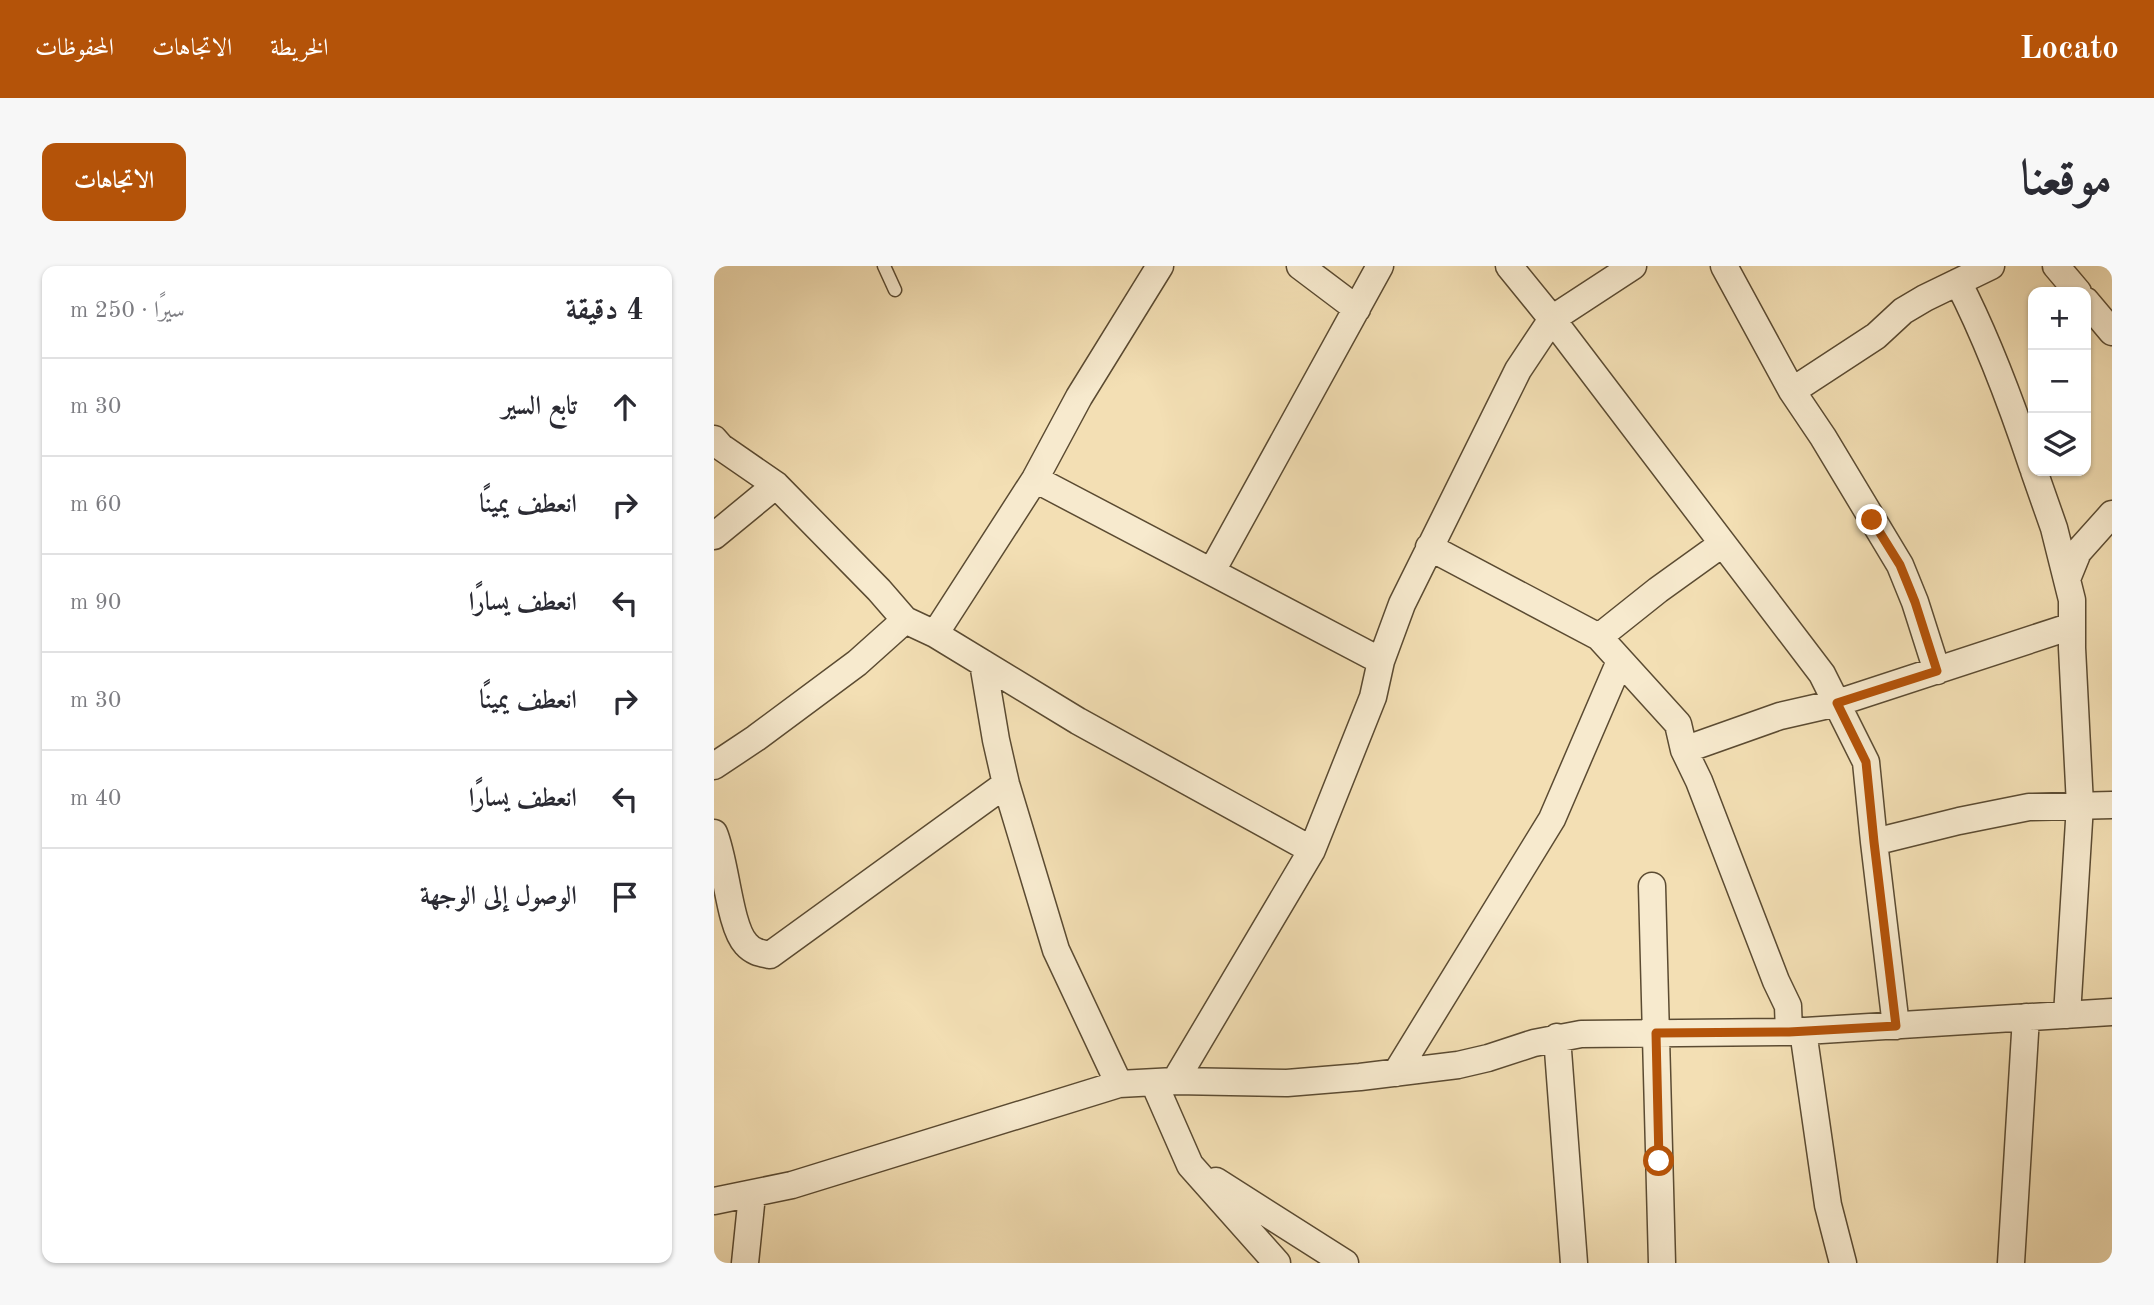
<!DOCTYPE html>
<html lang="ar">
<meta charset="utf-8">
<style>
:root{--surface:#fff;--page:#f7f7f7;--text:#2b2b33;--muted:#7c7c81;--line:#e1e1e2;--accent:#b45309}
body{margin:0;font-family:"Old Standard TT",Amiri,serif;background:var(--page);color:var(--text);direction:rtl}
.controls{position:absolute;right:21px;top:21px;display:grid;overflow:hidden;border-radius:14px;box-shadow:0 2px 5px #0004}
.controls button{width:63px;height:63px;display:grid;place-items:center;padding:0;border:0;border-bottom:2px solid var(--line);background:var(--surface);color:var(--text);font:35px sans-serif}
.stop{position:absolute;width:21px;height:21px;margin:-16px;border:5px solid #b45309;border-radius:50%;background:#fff}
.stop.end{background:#b45309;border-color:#fff;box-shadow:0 2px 7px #0008}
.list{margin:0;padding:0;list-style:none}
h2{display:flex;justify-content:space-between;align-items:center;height:91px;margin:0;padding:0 28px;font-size:30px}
h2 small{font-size:23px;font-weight:400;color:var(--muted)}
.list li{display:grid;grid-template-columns:46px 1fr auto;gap:21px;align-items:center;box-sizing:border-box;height:98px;padding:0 28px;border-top:2px solid var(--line)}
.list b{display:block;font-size:26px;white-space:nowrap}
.list em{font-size:23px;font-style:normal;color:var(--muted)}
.icon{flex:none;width:38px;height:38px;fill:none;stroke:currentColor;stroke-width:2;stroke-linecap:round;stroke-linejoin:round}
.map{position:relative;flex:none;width:1398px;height:997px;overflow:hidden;direction:ltr;border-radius:14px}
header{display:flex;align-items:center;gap:42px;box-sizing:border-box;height:98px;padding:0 35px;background:var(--accent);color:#fff}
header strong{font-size:33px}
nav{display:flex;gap:38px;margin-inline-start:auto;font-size:24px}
.intro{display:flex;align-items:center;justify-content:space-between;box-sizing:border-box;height:168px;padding:0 42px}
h1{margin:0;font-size:49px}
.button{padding:18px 32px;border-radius:14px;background:var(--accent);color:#fff;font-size:24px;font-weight:700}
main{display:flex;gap:42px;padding:0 42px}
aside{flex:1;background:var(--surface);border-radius:14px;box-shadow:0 2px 5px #0004}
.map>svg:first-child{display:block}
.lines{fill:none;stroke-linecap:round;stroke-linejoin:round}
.lane-casing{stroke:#5b4b32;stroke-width:15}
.street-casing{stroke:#5b4b32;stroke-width:29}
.lane{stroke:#f7eace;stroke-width:12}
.street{stroke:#f7eace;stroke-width:26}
.route{stroke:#b45309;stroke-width:9}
</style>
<header>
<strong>Locato</strong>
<nav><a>الخريطة</a><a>الاتجاهات</a><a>المحفوظات</a></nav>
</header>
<div class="intro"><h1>موقعنا</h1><a class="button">الاتجاهات</a></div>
<main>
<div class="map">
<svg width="1398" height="997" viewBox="0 0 1398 997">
<rect width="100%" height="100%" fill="#f3dfb4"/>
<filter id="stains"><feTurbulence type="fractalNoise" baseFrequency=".00286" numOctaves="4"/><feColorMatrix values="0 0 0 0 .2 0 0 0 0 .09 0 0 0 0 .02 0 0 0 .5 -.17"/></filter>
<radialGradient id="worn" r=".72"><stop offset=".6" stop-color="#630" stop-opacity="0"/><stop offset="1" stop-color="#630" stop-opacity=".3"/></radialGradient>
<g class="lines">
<defs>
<path id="lane" d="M170 0 181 24"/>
<path id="street" d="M586 0 643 43
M795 0 838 53 1108 408 1152 496 1160 576 1182 760
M1010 0 1078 125 1109 171 1186 299 1201 336 1223 405
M1342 0 1364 26
M1244 16C1275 76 1298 139 1319 202
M1372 35 1398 66
M1078 125 1162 70 1189 45 1211 32 1277 0
M0 173 7 181 62 219 165 324 191 354 221 368 364 455 598 584
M1320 205 1340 262 1358 334V382L1366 539 1353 749
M321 213 667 395
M0 270 62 219
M715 281 885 371 964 458 970 484 985 515 1062 715 1074 740 1075 766
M498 305 666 0
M1353 313 1364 286 1398 248
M221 368 321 213 365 131 446 0
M885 371 944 324 1008 278
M269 397 282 474 292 518 342 684 405 818
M970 484 1066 450 1123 437 1358 360
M0 500 42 472 143 397 191 354
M0 567C12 595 15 660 32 678 39 686 46 687 56 689L292 518
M1160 576 1245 555 1315 541 1398 539
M938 620 948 997
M1089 765 1114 939 1129 997
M843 771 860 997
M682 807 838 553 906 395
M461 815 598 584 659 431 667 395 688 338 804 104 838 53 919 0
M440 817 476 899 563 997
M502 915 631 997
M0 935 78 919 405 818 461 815 573 817 646 811 744 799 774 792 820 777 867 768 1075 766 1398 746
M31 997 38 929
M1297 997 1312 751"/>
</defs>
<use href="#lane" class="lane-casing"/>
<use href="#street" class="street-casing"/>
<use href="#lane" class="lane"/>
<use href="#street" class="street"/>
</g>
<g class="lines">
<path class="route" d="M945 895 942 767 1075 766 1182 760 1160 576 1152 496 1123 437 1223 405 1201 336 1186 299 1158 254"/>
</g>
<rect width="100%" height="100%" filter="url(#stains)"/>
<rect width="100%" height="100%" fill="url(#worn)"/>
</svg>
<div class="controls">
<button>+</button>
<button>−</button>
<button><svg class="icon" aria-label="layers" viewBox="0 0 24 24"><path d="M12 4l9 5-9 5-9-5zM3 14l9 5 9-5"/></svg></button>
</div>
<div class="stop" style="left:945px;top:895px"></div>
<div class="stop end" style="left:1158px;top:254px"></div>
</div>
<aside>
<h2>4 دقيقة<small>سيرًا · 250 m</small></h2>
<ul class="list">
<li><svg class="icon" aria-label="ahead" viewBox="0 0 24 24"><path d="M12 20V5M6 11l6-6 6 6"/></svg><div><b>تابع السير</b></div><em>30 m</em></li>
<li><svg class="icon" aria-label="right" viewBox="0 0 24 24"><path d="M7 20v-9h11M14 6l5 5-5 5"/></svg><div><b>انعطف يمينًا</b></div><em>60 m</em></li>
<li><svg class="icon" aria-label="left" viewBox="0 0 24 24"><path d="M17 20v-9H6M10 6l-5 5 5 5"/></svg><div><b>انعطف يسارًا</b></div><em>90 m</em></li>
<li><svg class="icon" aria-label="right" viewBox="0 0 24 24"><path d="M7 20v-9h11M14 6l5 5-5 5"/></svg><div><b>انعطف يمينًا</b></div><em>30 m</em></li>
<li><svg class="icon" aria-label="left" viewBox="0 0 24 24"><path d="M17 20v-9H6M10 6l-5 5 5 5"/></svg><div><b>انعطف يسارًا</b></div><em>40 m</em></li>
<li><svg class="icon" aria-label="arrive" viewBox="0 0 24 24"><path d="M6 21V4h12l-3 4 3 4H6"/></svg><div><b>الوصول إلى الوجهة</b></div></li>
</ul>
</aside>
</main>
